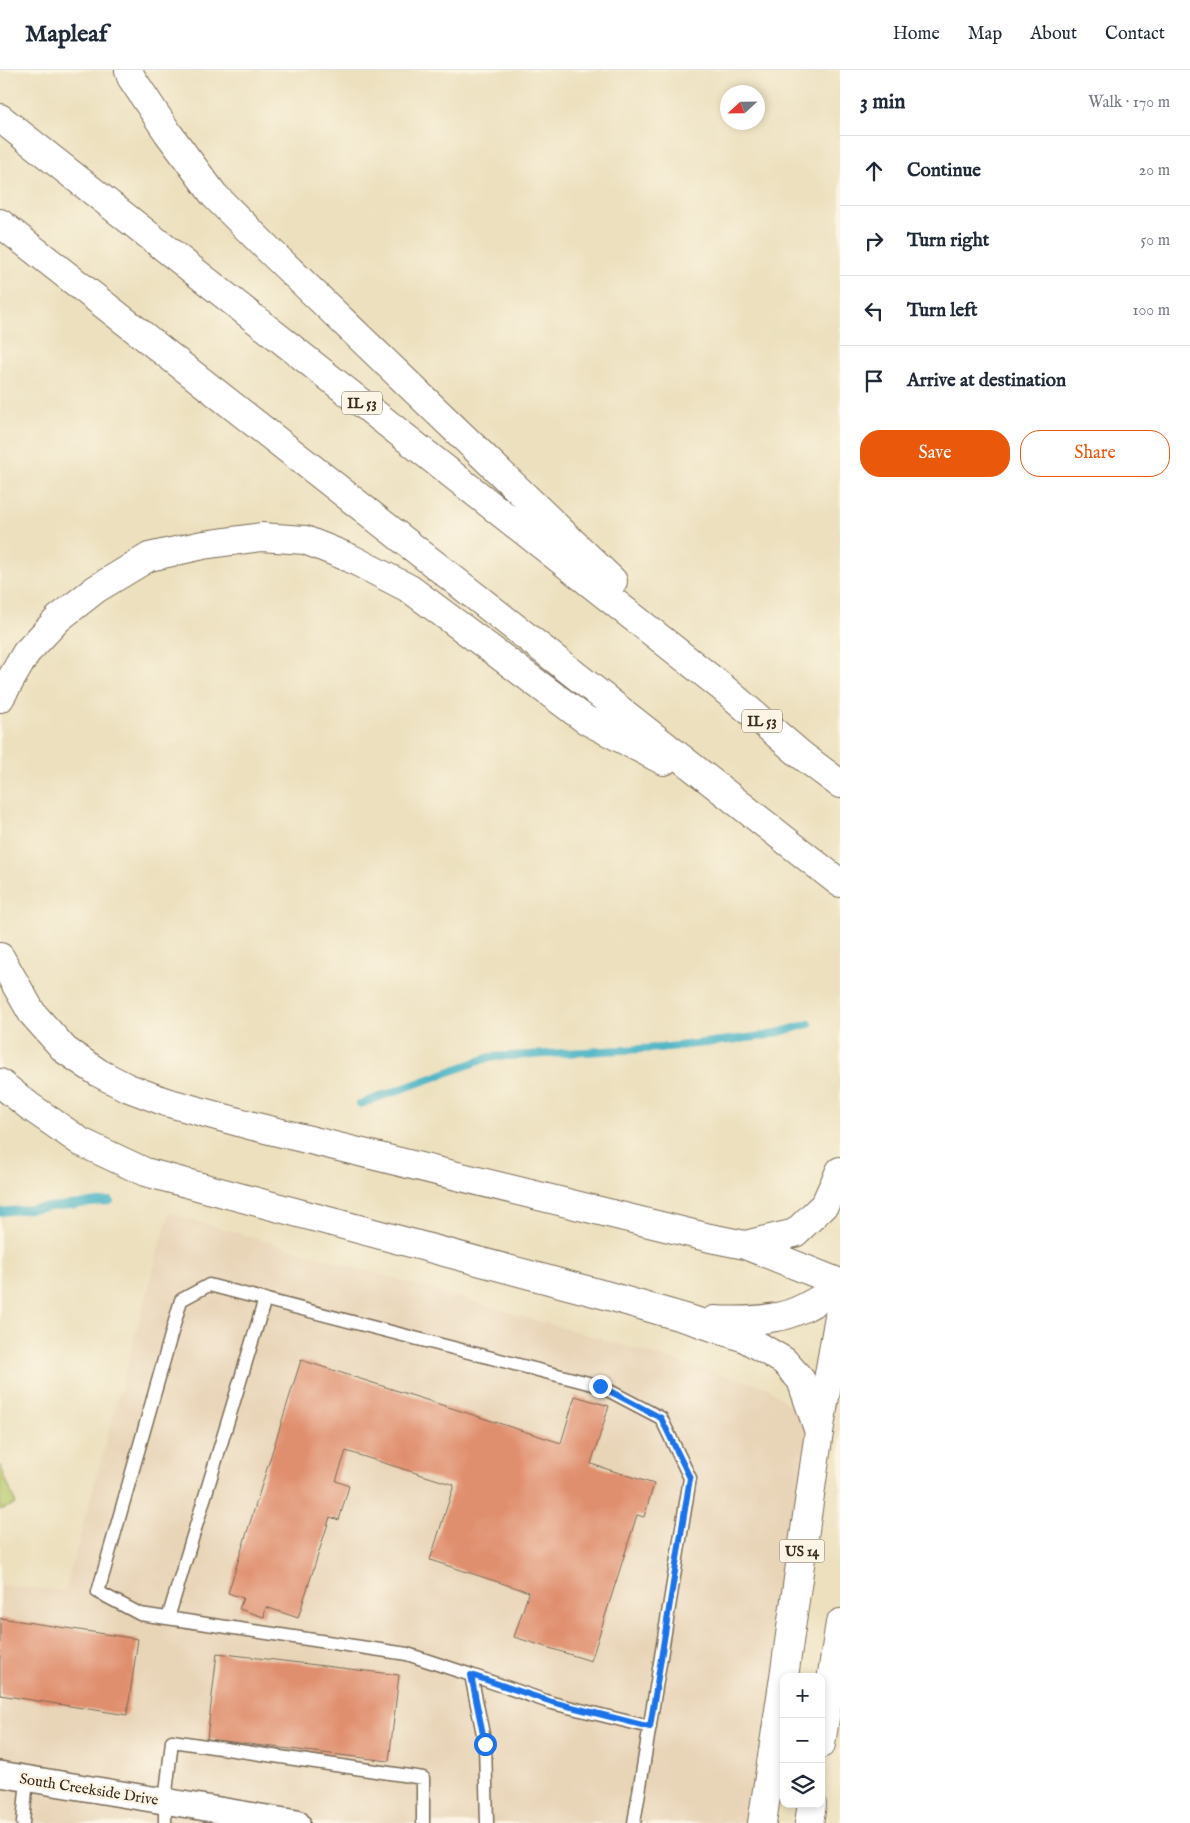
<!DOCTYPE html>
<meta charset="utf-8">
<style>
:root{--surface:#fff;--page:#f6f6f7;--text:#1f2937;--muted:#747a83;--line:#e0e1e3;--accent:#ea580c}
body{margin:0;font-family:"IM FELL English",serif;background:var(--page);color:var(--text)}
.controls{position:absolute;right:15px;bottom:15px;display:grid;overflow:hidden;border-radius:10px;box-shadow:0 2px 8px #0003}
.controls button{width:45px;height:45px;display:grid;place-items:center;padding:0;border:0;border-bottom:1px solid var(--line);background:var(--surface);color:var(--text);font:25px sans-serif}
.compass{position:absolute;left:720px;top:15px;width:45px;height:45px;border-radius:50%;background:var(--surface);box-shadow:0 2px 8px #0003;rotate:248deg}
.stop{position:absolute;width:15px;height:15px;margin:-11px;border:4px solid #1a73e8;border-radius:50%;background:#fff}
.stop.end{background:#1a73e8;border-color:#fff;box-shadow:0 1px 5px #0008}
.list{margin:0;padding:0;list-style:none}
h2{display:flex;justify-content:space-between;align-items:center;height:65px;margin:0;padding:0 20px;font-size:21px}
h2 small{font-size:16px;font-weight:400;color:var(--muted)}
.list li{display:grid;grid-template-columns:32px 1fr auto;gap:15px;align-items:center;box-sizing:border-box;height:70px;padding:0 20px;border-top:1px solid var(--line)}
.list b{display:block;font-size:19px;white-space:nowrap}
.list em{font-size:16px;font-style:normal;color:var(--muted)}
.actions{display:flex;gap:10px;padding:15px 20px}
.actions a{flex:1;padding:11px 0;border:1px solid var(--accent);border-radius:20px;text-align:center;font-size:18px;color:var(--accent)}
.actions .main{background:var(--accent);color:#fff}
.icon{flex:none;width:28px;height:28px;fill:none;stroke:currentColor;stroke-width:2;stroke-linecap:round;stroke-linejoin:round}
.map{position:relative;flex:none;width:840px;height:1753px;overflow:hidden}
header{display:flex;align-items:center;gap:30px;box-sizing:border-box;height:70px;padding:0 25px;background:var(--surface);border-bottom:1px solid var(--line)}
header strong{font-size:24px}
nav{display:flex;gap:28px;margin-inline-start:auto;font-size:18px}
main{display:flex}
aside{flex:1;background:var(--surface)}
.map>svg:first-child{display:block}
.built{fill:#e8d4b7}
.green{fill:#b7c96c;stroke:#797a45}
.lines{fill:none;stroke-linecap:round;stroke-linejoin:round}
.stream{stroke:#46b2c4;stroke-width:8}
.building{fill:#e08f6e}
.service-casing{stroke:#796a56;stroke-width:15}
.minor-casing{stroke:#796a56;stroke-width:28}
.primary-casing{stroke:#796a56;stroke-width:30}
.motorway-casing{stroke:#796a56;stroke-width:30}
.service{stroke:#fff;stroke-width:12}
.minor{stroke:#fff;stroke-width:25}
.primary{stroke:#fff;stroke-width:28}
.motorway{stroke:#fff;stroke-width:28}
.route{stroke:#1a73e8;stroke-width:6}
.labels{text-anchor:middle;stroke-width:5;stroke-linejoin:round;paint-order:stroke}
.shield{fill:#fcf5e5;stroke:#75675a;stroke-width:1}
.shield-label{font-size:14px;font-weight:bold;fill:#3b2a1e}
.street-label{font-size:15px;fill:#3b2a1e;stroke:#fcf5e5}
</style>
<header>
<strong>Mapleaf</strong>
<nav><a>Home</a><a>Map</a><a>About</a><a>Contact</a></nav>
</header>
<main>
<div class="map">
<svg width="840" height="1753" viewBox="0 0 840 1753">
<rect width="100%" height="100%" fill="#fcf5e5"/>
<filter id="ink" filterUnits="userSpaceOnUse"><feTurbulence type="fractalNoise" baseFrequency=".02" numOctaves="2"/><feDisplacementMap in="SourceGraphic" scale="10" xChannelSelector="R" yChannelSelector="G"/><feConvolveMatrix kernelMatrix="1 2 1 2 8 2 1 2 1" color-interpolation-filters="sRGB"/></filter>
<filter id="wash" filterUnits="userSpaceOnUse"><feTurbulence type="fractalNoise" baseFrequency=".0096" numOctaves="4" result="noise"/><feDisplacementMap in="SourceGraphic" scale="20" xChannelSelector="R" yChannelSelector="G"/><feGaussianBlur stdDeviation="1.12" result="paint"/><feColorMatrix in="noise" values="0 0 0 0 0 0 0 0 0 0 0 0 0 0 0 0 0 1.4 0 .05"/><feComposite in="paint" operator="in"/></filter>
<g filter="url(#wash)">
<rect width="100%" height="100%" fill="#ece0be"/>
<path class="built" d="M169 1143 769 1318 819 1362 762 1753H0V1515L65 1521Z"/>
<path class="green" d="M0 1395 16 1434 0 1440Z"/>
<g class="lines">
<path class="stream" d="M360 1034 490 987 660 978 765 966 809 954
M0 1142 110 1131"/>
</g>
<g id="blocks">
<path class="building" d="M301 1290 561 1373 575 1326 609 1336 591 1394 654 1414 644 1447 637 1445 591 1591 514 1567 529 1522 430 1490 454 1415 346 1381 336 1411 349 1416 339 1450 330 1447 298 1548 266 1537 264 1547 239 1539 243 1528 228 1523Z
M0 1548 138 1569 127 1645 0 1625Z
M217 1583 399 1605 389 1691 207 1669Z"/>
</g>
</g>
<g filter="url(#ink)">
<use href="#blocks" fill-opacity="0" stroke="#796a56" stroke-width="1"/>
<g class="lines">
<defs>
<path id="service" d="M168 1548 265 1229
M471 1605 552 1633 650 1657
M23 1753 27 1709
M165 1753V1731L172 1671 423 1708V1753
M487 1753 485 1674 471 1605 407 1584 140 1544 98 1522 181 1230 209 1215 600 1316 661 1348 690 1408 634 1753"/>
<path id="minor" d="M0 1704 297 1753"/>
<path id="primary" d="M784 1607 819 1362 840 1240
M821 1674 840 1553
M762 1753 784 1607
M809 1753 812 1734"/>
<path id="motorway" d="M129 0 131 7 168 63 214 125 269 180 613 511
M0 48 723 618 800 684 840 714
M0 153 840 813
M0 628 26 583 59 548 96 519 149 487 203 475 261 467 305 470 350 488 410 519 586 650 664 691
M0 887 32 943 65 980 99 1003 126 1017 166 1032 253 1056 710 1168 745 1175 840 1213
M0 1013 29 1036 81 1072 145 1102 609 1226 692 1250 745 1268 784 1291 801 1310 819 1362
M745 1175 795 1163 825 1134 840 1101
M714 1250C734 1251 756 1251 776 1247 798 1244 821 1228 840 1217"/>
</defs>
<use href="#service" class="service-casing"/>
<use href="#minor" class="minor-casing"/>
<use href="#primary" class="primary-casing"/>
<use href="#motorway" class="motorway-casing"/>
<use href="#service" class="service"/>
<use href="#minor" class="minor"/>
<use href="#primary" class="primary"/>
<use href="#motorway" class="motorway"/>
</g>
</g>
<g class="lines" filter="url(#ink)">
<path class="route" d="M485 1674 471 1605 552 1632 650 1657 690 1408 661 1348 600 1316"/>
</g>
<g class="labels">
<g class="shield">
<rect x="342" y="321.5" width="40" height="23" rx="4"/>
<rect x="742" y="639.5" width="40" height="23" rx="4"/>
<rect x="779.5" y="1469.5" width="45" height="23" rx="4"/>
</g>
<g class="shield-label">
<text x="362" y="338">IL 53</text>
<text x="762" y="656">IL 53</text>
<text x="802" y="1486">US 14</text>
</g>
<g class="street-label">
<text transform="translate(89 1719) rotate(9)" y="5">South Creekside Drive</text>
</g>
</g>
</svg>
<div class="controls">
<button>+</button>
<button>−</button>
<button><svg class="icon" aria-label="layers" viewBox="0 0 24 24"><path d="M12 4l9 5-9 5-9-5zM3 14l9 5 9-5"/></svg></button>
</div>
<svg class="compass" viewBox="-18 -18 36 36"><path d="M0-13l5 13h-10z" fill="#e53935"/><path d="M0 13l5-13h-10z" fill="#747a83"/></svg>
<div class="stop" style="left:485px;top:1674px"></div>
<div class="stop end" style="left:600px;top:1316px"></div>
</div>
<aside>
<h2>3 min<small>Walk · 170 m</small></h2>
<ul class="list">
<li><svg class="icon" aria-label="ahead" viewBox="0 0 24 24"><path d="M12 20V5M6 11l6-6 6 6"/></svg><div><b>Continue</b></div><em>20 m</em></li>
<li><svg class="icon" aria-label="right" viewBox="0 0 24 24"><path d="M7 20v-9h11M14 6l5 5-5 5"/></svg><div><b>Turn right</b></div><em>50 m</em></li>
<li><svg class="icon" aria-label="left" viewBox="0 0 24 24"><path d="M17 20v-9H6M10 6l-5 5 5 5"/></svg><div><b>Turn left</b></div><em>100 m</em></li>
<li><svg class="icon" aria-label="arrive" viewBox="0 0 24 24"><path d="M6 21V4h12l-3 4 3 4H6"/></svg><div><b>Arrive at destination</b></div></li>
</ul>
<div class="actions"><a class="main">Save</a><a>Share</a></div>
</aside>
</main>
